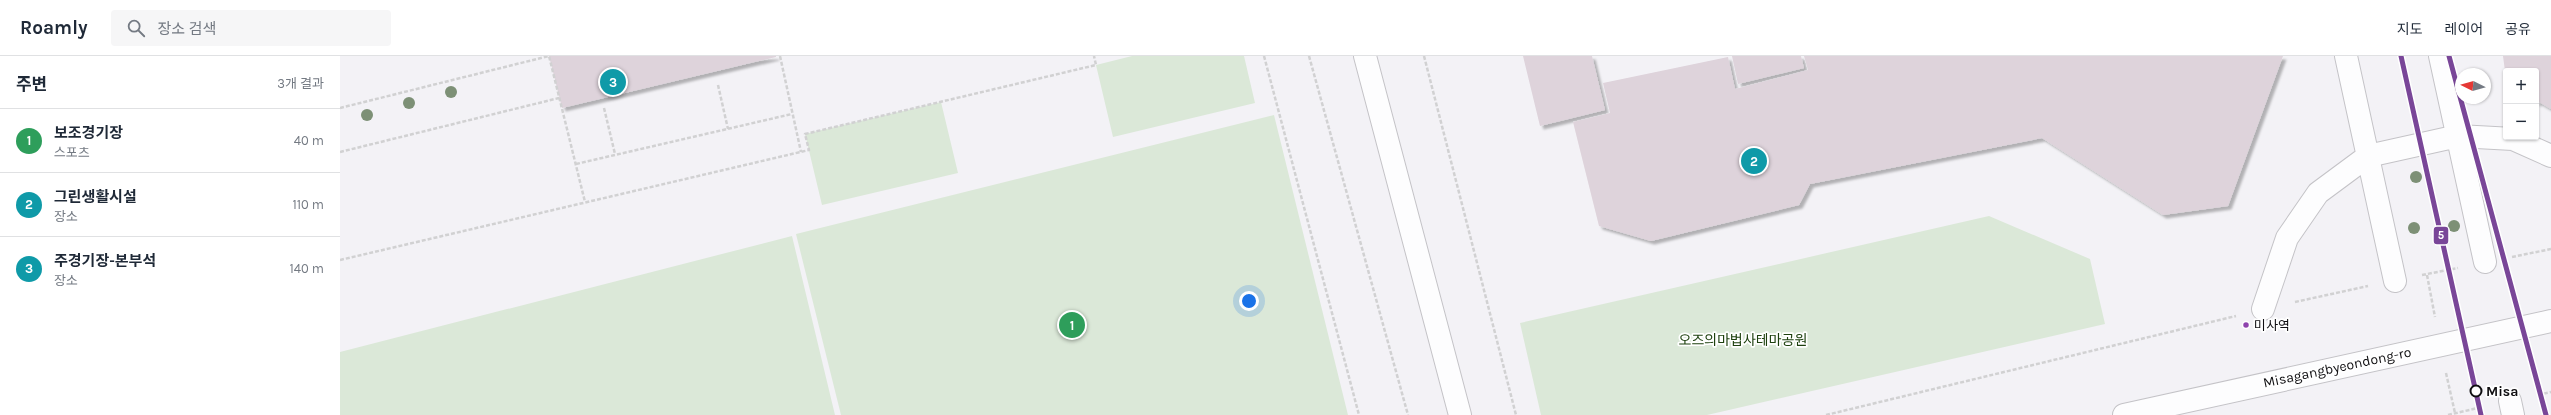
<!DOCTYPE html>
<html lang="ko">
<meta charset="utf-8">
<style>
:root{--surface:#fff;--page:#f6f6f7;--text:#1f2937;--muted:#747a83;--line:#e0e1e3;--accent:#7c3aed}
body{margin:0;font-family:Karla,"Noto Sans KR",sans-serif;background:var(--page);color:var(--text)}
.controls{position:absolute;right:12px;top:12px;display:grid;overflow:hidden;border-radius:4px;box-shadow:0 1px 3px #0004}
.controls button{width:36px;height:36px;display:grid;place-items:center;padding:0;border:0;border-bottom:1px solid var(--line);background:var(--surface);color:var(--text);font:20px sans-serif}
.compass{position:absolute;left:2115px;top:12px;width:36px;height:36px;border-radius:50%;background:var(--surface);box-shadow:0 1px 3px #0004;rotate:275deg}
.you{position:absolute;left:909px;top:245px;width:14px;height:14px;margin:-10px;border:3px solid #fff;border-radius:50%;background:#1a73e8;box-shadow:0 0 0 6px #1a73e833}
.badge{display:grid;place-items:center;width:26px;height:26px;border-radius:50%;background:var(--accent);color:#fff;font-size:13px;font-weight:700}
.pin{position:absolute;translate:-50% -50%;border:2px solid #fff;box-shadow:0 1px 4px #0006}
.list{margin:0;padding:0;list-style:none}
h2{display:flex;justify-content:space-between;align-items:center;height:52px;margin:0;padding:0 16px;font-size:17px}
h2 small{font-size:13px;font-weight:400;color:var(--muted)}
.list li{display:grid;grid-template-columns:26px 1fr auto;gap:12px;align-items:center;box-sizing:border-box;height:64px;padding:0 16px;border-top:1px solid var(--line)}
.list b{display:block;font-size:15px;white-space:nowrap}
.list p{margin:0;font-size:13px;white-space:nowrap;color:var(--muted)}
.list em{font-size:13px;font-style:normal;color:var(--muted)}
.icon{flex:none;width:22px;height:22px;fill:none;stroke:currentColor;stroke-width:2;stroke-linecap:round;stroke-linejoin:round}
.map{position:relative;flex:none;width:2211px;height:359px;overflow:hidden}
header{display:flex;align-items:center;gap:24px;box-sizing:border-box;height:56px;padding:0 20px;background:var(--surface);border-bottom:1px solid var(--line)}
header strong{font-size:19px}
nav{display:flex;gap:22px;margin-inline-start:auto;font-size:14px}
.search{width:280px;height:36px;background:var(--page);display:flex;align-items:center;gap:10px;box-sizing:border-box;padding:0 14px;border-radius:4px;color:var(--muted);font-size:15px}
main{display:flex}
aside{flex:1;background:var(--surface)}
.map>svg:first-child{display:block}
.green{fill:#dbe8d8}
.building{fill:#ded3db;filter:url(#shadow)}
.lines{fill:none;stroke-linecap:round;stroke-linejoin:round}
.minor-casing{stroke:#c4c3c7;stroke-width:24}
.major-casing{stroke:#c4c3c7;stroke-width:24}
.path{stroke:#d1d1d2;stroke-width:2.5;stroke-dasharray:4 2;stroke-linecap:butt}
.minor{stroke:#fdfdfe;stroke-width:22}
.major{stroke:#fdfdfe;stroke-width:22}
.metro-1-casing{stroke:#fff;stroke-width:8}
.metro-1{stroke:#794698;stroke-width:5}
.tree{fill:#7d9076}
.bus-dot{fill:#8e44ad;stroke:#fff;stroke-width:1.5}
.stop-dot{fill:#fff;stroke:#0f0e11;stroke-width:2}
.labels{text-anchor:middle;stroke-width:3.5;stroke-linejoin:round;paint-order:stroke}
.bus-label{font-size:13px;fill:#0f0e11;stroke:#fff;text-anchor:start}
.park-label{font-size:14px;fill:#1d400e;stroke:#fff}
.street-label{font-size:14px;fill:#0f0e11;stroke:#fff}
.stop-label{font-size:14px;font-weight:bold;fill:#0f0e11;stroke:#fff;text-anchor:start}
.line-badge{stroke:#fff;stroke-width:1.5}
.badge-label{font-size:11px;text-anchor:middle;font-weight:bold;fill:#fff}
</style>
<header>
<strong>Roamly</strong>
<div class="search"><svg class="icon" aria-label="search" viewBox="0 0 24 24"><circle cx="10" cy="10" r="6"/><path d="M15 15l6 6"/></svg>장소 검색</div>
<nav><a>지도</a><a>레이어</a><a>공유</a></nav>
</header>
<main>
<aside>
<h2>주변<small>3개 결과</small></h2>
<ul class="list">
<li><span class="badge" style="background:#2e9e5b">1</span><div><b>보조경기장</b><p>스포츠</p></div><em>40 m</em></li>
<li><span class="badge" style="background:#0f9aa8">2</span><div><b>그린생활시설</b><p>장소</p></div><em>110 m</em></li>
<li><span class="badge" style="background:#0f9aa8">3</span><div><b>주경기장-본부석</b><p>장소</p></div><em>140 m</em></li>
</ul>
</aside>
<div class="map">
<svg width="2211" height="359" viewBox="0 0 2211 359">
<defs>
<filter id="shadow"><feDropShadow dx="3.5" dy="3.5" stdDeviation="1" flood-color="#0004"/></filter>
</defs>
<rect width="100%" height="100%" fill="#f3f2f6"/>
<path class="green" d="M792 0H904L915 47 773 81 756 9Z
M601 46 618 117 482 149 465 78Z
M934 59 1008 359H501L456 178Z
M1649 160 1750 203 1765 268 1367 359H1201L1180 267Z
M452 180 495 359H0V296Z"/>
<path class="building" d="M209 0H436V1L222 52Z
M1183 0H1252L1265 54 1200 70Z
M1392 0H1461L1464 12 1398 28Z
M1464 0H1943L1888 150 1823 159 1702 82 1470 128 1459 149 1311 185 1259 170 1233 66 1270 57 1263 27 1388 1 1395 33 1468 14Z
M2163 0H2211V53L2199 46 2196 47V15H2165Z"/>
<g class="lines">
<defs>
<path id="minor" d="M1025 0 1120 359
M2006 0 2055 225
M2100 0 2145 206
M1923 253 1947 182 1978 137 2028 100 2118 80 2173 83 2211 100
M2170 345 2173 359"/>
<path id="major" d="M1784 359 2211 265"/>
</defs>
<use href="#minor" class="minor-casing"/>
<use href="#major" class="major-casing"/>
<path class="path" d="M440 0 461 96
M924 0 1019 359
M969 0 1068 359
M1084 0 1176 359
M378 29 388 73
M0 52 209 0 245 146
M264 52 275 98
M0 96 219 42
M236 108 452 58
M2172 201 2211 193
M0 204 469 94 465 78 756 9 754 0
M2082 219 2118 212
M2087 219 2095 261
M1955 246 2028 230
M2106 317 2115 357
M2198 339 2211 336
M1486 359 1896 260
M2108 359 2142 351"/>
<use href="#minor" class="minor"/>
<use href="#major" class="major"/>
<defs>
<path id="metro-1" d="M2061 0 2141 359
M2109 0 2206 359"/>
</defs>
<use href="#metro-1" class="metro-1-casing"/>
<use href="#metro-1" class="metro-1"/>
</g>
<g class="tree">
<circle cx="111" cy="36" r="6"/>
<circle cx="69" cy="47" r="6"/>
<circle cx="27" cy="59" r="6"/>
<circle cx="2076" cy="121" r="6"/>
<circle cx="2114" cy="170" r="6"/>
<circle cx="2074" cy="172" r="6"/>
</g>
<circle class="bus-dot" cx="1906" cy="269" r="3.5"/>
<circle class="stop-dot" cx="2136" cy="335" r="5.5"/>
<g class="labels">
<g class="bus-label">
<text x="1914" y="274">미사역</text>
</g>
<g class="park-label">
<text x="1403" y="289">오즈의마법사테마공원</text>
</g>
<g class="street-label">
<text transform="translate(1997 311) rotate(-12)" y="5">Misagangbyeondong-ro</text>
</g>
<g class="stop-label">
<text x="2146" y="340">Misa</text>
</g>
</g>
<rect class="line-badge" x="2093" y="170" width="16" height="19" rx="4" fill="#794698"/>
<g class="badge-label">
<text x="2101" y="183">5</text>
</g>
</svg>
<div class="controls">
<button>+</button>
<button>−</button>
</div>
<svg class="compass" viewBox="-18 -18 36 36"><path d="M0-13l5 13h-10z" fill="#e53935"/><path d="M0 13l5-13h-10z" fill="#747a83"/></svg>
<div class="you"></div>
<div class="pin badge" style="left:732px;top:269px;background:#2e9e5b">1</div>
<div class="pin badge" style="left:1414px;top:105px;background:#0f9aa8">2</div>
<div class="pin badge" style="left:273px;top:26px;background:#0f9aa8">3</div>
</div>
</main>
